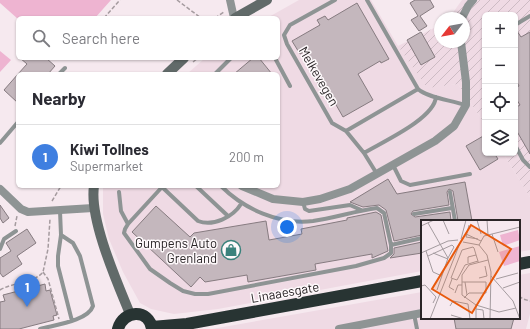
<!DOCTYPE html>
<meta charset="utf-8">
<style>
:root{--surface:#fff;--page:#f2f2f3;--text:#2b2b33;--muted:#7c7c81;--line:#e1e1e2;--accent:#ea580c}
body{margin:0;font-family:Barlow,sans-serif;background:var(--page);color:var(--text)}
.controls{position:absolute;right:12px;top:12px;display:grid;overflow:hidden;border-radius:6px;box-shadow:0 1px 3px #0004}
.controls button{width:36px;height:36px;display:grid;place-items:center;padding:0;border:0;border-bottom:1px solid var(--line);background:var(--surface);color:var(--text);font:20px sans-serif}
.compass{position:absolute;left:434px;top:12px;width:36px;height:36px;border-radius:50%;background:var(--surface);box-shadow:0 1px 3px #0004;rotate:239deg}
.you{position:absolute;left:287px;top:227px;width:14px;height:14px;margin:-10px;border:3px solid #fff;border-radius:50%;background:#1a73e8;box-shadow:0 0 0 6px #1a73e833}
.badge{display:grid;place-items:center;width:26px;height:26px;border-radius:50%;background:var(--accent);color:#fff;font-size:13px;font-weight:700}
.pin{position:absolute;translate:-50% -33px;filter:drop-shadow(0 1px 2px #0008)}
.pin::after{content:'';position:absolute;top:21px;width:14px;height:12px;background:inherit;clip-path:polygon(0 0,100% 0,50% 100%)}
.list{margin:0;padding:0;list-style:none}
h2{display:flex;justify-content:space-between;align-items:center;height:52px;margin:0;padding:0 16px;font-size:17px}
h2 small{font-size:13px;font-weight:400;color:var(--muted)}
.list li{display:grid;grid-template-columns:26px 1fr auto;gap:12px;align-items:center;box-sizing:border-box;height:64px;padding:0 16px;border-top:1px solid var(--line)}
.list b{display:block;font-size:15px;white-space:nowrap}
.list p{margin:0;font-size:13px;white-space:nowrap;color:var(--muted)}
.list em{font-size:13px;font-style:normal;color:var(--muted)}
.icon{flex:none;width:22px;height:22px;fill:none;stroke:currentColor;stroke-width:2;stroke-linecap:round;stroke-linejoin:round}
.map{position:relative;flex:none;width:530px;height:329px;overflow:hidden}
.search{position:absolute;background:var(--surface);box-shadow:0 1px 3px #0004;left:16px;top:16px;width:264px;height:44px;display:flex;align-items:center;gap:10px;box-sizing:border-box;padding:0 14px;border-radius:6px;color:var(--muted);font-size:15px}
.panel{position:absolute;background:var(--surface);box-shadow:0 1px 3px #0004;left:16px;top:72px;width:264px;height:116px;border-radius:6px}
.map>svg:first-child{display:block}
.built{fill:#efdae4}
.industrial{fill:url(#industrial-furrows)}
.grass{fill:#eeb4d1}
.building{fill:#c4b7bd;stroke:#867b80}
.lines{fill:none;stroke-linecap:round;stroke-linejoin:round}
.path{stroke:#a59b9f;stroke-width:1.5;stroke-dasharray:4 2;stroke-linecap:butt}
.lane{stroke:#8e9494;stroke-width:4}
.street{stroke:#8e9494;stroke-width:8}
.secondary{stroke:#616a69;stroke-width:10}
.highway{stroke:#283433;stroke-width:12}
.labels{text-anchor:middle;stroke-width:3;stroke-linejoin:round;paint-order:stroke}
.street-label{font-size:13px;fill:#2a2527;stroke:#fef9fb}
.poi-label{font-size:13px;fill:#2a2527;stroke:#fef9fb;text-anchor:end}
.inset-road{fill:none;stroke:#a49b9f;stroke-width:1}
.view{fill:#e8590c;fill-opacity:0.15;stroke:#e8590c;stroke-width:2}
.inset-edge{fill:none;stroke:#2a2527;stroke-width:2}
</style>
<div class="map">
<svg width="530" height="329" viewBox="0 0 530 329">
<defs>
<pattern id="industrial-furrows" width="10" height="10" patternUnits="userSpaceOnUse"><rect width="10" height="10" fill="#efdae4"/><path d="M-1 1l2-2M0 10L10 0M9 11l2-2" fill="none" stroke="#cdbbc4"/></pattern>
</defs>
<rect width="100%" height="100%" fill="#f6e9ef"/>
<path class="built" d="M299 0H371L398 46 427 87 458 84 485 124V153H503L530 197V250L519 252V221H422V271L218 309 174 314 151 309 140 303 123 272 109 239 103 214V186H278V74H187L205 58H278V18H267Z
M530 273V314L526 329H212L422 292V318H519V275Z"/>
<path class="industrial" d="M462 0H530V197L503 153H515V15H485V124L458 84 427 88 398 46 440 25V42H464V18H449Z"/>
<path class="grass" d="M0 0H111L95 18 18 19 0 3Z
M0 51 11 60 0 72Z"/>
<path class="building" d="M415 0H430L434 7 420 16 427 26 419 31 411 20 418 16 410 3Z
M357 3 389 59 381 63 380 61 358 74 373 100 343 117 323 82 319 85 311 70 315 68 306 51 300 54 292 41 320 25 317 20 325 16 328 20Z
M515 28 521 37 530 32V154L515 128V108L520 105 515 97V88L519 86 515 78Z
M421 32 435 57 421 65 407 40Z
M20 58H46L55 66 48 74H18L27 64Z
M253 58H259L272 74H234Z
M18 74V103L4 90Z
M485 135V153H494L498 159 480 170 466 146Z
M388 179 397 194 465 182 472 221H458L453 191 449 189 447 192 449 205 413 211 411 214 415 217 450 212 451 221H422V235L394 241 386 210 379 205 363 207 350 202Z
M0 205 9 218 3 223 0 218Z
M156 206 190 237 194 233 266 221 269 240 302 234 301 229 347 220V218L376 212 381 215 388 251 372 258V254L315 264 316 270 248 282 247 275 205 282 200 277 191 287 132 232Z
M27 229 36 243 17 256 22 264 3 277 0 273V258L11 251 6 243Z
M422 242V253L390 258 394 254V248Z
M45 284 46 291 50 290 57 315 53 316 54 320 19 329H0V302L5 301 3 295Z
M454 318H514L511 329H456Z"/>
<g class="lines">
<path class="path" d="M177 0 201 18
M104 18 120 0
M215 18 224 12
M193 62 198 58
M52 201 61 186
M15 226 17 216
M43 272 48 279 59 319
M0 290C13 282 33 284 43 272L48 249 50 219
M519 296 523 299 530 301"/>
<path class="lane" d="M335 0 290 25 284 35 287 44 332 123 346 131 364 153 377 174
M367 0 418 89C428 98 451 100 465 105
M515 25 530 16
M485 49V66
M275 58 290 86
M59 74 65 68
M215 74 231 58
M346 131 418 89
M0 143 18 122
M515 145 523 160 530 167
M364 153C382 142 434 119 436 97
M393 165 401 181 410 185 470 174
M163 186 128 224 125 229 124 233 150 269 170 283 183 291 195 294H208L356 266 384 258 391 253V245L384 213 377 208C355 211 334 218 313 221 279 225 244 209 221 186
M196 186 228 216
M162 187 198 221C213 227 233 217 241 204
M119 192 121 211 128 224
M450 192 455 221
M303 202 305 209 309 211 350 205 361 210
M60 211 61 235 58 256V266L72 321
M414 214 452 208
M391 245 422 238
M0 249 4 239 16 231
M414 314 417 329
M40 329C54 325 88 321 93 306L80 256 73 243 61 235"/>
<path class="street" d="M230 0 234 18
M462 18 468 6 473 0
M242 186 273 199 303 202 320 199 350 189 435 141 454 126 466 105V82L461 42
M0 189 21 209 28 212 93 208
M339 329 422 313"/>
<path class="secondary" d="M235 18 267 0
M167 74 184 58
M94 186C89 219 117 282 130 314"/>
<path class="highway" d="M519 264 530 262
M152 327 187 324 422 281
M118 329C123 310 149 308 152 329"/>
</g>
<defs>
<symbol id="shop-ring" viewBox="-11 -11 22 22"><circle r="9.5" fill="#fef9fb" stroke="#3a827c" stroke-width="1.5"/><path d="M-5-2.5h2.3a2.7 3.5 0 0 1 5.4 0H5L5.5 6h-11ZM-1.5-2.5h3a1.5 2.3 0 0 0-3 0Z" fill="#3a827c"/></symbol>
</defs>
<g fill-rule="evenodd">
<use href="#shop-ring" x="220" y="239" width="22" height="22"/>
</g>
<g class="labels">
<g class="street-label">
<text transform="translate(319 76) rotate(60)" y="5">Melkevegen</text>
<text transform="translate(285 292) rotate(-10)" y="5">Linaaesgate</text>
</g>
<g class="poi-label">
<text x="217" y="248">Gumpens Auto<tspan x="217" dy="15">Grenland</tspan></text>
</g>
</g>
<g transform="translate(421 220)">
<rect width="99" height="99" fill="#f6e9ef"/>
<path d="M97 10 99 20 82 26 79 15ZM99 26V41L83 46 78 32Z" fill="#eeb4d1"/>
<path class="inset-road" d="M22 0 28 14M56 0 60 14M66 0 67 15M7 3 27 38 16 70M48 5 45 17 57 19M0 6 13 0M45 14 60 21M71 14 77 32M40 19 45 0M42 22 58 25 66 35 70 52 69 99M58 25 63 16 99 7M5 31 12 52 21 56M0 33 27 21 37 20M12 33 27 39M7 36 31 25 33 27 27 38M57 41 44 45 36 60 30 58 41 30 52 27 53 28 56 38 57 41V42M47 43V37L55 35M70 56 92 81 99 99M58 58 66 56 64 46M31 59 28 67 33 70M75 59 97 53M41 62H65V73H48L43 78M44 62 46 75M0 66 4 65 15 77 12 83M82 68 99 62M34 73 37 65H41M55 85 78 92 95 88M29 86 32 81 47 84 49 99M55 89 62 90 63 99M30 95 43 99M9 99 39 23M55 99V85L41 75V55L48 45 67 40"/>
<path class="view" d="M50 5 90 29 51 93 11 69Z"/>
<rect width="99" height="99" class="inset-edge"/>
</g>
</svg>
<div class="controls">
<button>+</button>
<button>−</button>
<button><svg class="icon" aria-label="locate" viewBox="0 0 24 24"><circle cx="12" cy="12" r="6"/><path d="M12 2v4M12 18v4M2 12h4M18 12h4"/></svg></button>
<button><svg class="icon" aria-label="layers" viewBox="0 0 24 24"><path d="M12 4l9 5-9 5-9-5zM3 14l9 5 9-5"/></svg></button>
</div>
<svg class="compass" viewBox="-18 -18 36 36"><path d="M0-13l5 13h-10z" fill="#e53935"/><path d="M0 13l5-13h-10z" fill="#7c7c81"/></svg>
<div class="you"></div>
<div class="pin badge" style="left:27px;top:307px;background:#3f7fe0">1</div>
<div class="search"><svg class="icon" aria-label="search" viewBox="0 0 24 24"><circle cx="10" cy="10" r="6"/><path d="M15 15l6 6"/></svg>Search here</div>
<section class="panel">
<h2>Nearby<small></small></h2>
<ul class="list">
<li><span class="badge" style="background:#3f7fe0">1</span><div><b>Kiwi Tollnes</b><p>Supermarket</p></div><em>200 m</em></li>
</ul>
</section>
</div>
